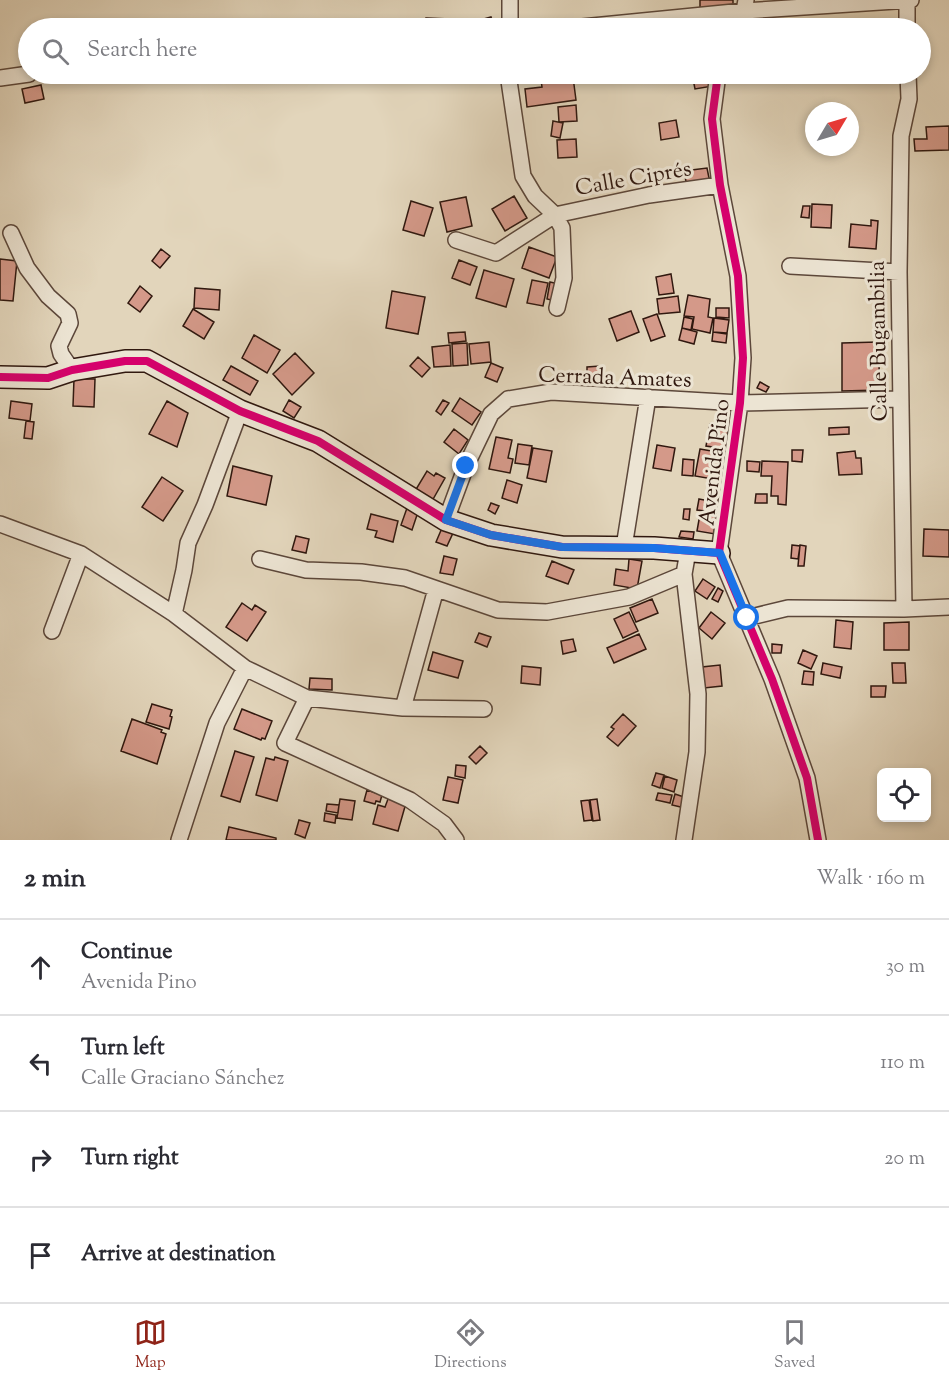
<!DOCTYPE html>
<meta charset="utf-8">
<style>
:root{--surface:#fff;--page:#f2f2f3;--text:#2b2b33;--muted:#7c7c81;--line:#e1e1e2;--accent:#8f2418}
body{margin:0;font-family:"Sorts Mill Goudy",serif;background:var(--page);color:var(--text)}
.controls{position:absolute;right:18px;bottom:18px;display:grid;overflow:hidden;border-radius:9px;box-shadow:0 3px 9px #0003}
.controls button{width:54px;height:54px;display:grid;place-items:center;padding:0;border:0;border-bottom:2px solid var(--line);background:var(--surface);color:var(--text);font:30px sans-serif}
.compass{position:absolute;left:805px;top:102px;width:54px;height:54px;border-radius:50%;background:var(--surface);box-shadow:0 3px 9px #0003;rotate:52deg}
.stop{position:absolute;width:18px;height:18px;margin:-14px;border:4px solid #1a73e8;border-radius:50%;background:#fff}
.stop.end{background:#1a73e8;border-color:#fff;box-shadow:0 2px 6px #0008}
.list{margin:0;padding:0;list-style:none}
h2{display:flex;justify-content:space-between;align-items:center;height:78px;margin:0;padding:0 24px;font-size:26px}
h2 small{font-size:20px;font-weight:400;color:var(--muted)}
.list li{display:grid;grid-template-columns:39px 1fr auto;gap:18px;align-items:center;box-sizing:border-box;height:96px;padding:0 24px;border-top:2px solid var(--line)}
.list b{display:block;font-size:22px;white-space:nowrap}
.list p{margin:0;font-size:20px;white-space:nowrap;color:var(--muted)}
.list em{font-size:20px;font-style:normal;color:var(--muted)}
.icon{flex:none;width:33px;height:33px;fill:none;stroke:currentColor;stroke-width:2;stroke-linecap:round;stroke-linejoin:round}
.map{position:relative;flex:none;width:949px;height:840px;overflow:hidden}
.search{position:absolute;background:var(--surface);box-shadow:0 3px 9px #0003;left:18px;right:18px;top:18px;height:66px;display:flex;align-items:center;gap:15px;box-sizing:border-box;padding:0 21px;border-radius:33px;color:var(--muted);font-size:22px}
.sheet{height:462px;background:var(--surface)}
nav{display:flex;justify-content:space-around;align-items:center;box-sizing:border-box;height:84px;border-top:2px solid var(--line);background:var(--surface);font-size:16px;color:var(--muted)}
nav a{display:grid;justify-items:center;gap:3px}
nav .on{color:var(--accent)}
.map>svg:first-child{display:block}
.building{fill:#d49989;stroke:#30180f;stroke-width:1.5}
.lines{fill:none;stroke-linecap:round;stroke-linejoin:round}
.street-casing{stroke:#5c473a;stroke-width:18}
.secondary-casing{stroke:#30180f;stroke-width:24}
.street{stroke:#ece4d3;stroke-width:15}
.secondary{stroke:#ece4d3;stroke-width:21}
.cycleway-casing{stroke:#ece4d3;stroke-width:11}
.cycleway{stroke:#d6006c;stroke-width:8}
.route{stroke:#1a73e8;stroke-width:8}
.labels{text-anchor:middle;stroke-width:6;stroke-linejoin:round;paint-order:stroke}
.street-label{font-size:22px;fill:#30180f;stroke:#ece4d3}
</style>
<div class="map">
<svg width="949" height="840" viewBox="0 0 949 840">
<rect width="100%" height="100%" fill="#e2d5bb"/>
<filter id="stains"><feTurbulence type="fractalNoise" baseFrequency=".00333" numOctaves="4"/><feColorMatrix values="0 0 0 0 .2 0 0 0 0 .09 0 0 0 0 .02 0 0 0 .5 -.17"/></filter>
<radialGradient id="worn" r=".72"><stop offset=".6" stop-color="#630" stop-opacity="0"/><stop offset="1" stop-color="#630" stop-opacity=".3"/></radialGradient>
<path class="building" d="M700 0H733V12L700 11Z
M491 17 495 28H475L473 22Z
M426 18 450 19V28H426Z
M472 21 474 28H459L458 25Z
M775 23 776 28H764V24Z
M692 74H711L713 86 695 89Z
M573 77 576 100 527 107 525 89 542 87 541 80Z
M41 85 44 99 25 103 22 89Z
M576 105 577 121 559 122 558 107Z
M676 120 679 137 661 140 659 123Z
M553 121 563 123 560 138 551 136Z
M949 126V150L915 151 914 139H927L926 127Z
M576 139 577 157 558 158 557 140Z
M707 168 710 183 687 187 684 171Z
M514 196 527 218 505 231 492 209Z
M466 197 472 226 447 232 440 202Z
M411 201 433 208 424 236 403 230Z
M812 204 832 205 831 228 811 227Z
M803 206H810L809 218 801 217Z
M871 220 878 221 876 249 849 247 851 224 871 226Z
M529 247 557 257 549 278 522 268Z
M161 249 170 256 160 268 152 261Z
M0 259 17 261 13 301 0 300Z
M459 260 477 267 470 285 452 278Z
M484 270 514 279 506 307 476 298Z
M671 274 674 293 659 295 656 277Z
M532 280 548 283 543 306 527 303Z
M550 282 559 284 556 301 547 299Z
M140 286 152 296 140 312 128 303Z
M195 288 220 290 219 310 194 308Z
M392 291 425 297 418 334 386 328Z
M688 295 710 299 708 317 713 318 710 333 692 329 694 317 684 316Z
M678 296 680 312 659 314 657 299Z
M716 308H729V318L716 317Z
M193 309 214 322 204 339 183 326Z
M631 311 639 332 617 341 609 319Z
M657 314 665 336 651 341 643 319Z
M684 317 693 319 691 330 682 328Z
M714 318 729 320 727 333 713 332Z
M682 328 697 332 694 344 679 340Z
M465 332 466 341 449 343 448 333Z
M713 332 727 334 726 343 712 341Z
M254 335 280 350 267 373 242 358Z
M489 342 491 362 471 364 469 344Z
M878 342 880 390 842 391V343Z
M467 343 468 365 453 366 452 344Z
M450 345 451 366 434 367 432 347Z
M295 353 314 373 292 395 273 374Z
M418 357 430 368 422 377 410 366Z
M491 363 503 368 497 382 485 377Z
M231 366 258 381 250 395 223 380Z
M600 366 601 376H587V367Z
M74 379H95L94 407 73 406Z
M760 382 769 387 766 392 757 388Z
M460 398 481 412 472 425 452 411Z
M289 400 301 407 294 418 283 411Z
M443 400 449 403 441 415 436 411Z
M11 401 32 404 30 421 9 418Z
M167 401 188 413 177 447 149 434Z
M26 421 34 422 32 439 24 438Z
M710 424 730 428 726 449 706 446Z
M849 427V434L829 435V428Z
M454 429 468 440 459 454 444 442Z
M496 437 512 440 508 458 513 459 510 473 489 469Z
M518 444 532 446 529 465 515 463Z
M657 445 675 448 671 471 653 468Z
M533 448 552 451 546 482 527 478Z
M700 449 729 454 724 481 695 476Z
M792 450H803L802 462 792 461Z
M855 451 856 458H861L862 474 839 475 837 453Z
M683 459 694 460 693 476 682 475Z
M747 461 760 462 759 472 747 471Z
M762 461 788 462 786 505 778 504V496H771L772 476H761Z
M233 466 272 476 266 505 227 496Z
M427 471 434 476 436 473 445 478 432 501 415 491Z
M162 477 183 491 163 521 142 507Z
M507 480 522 485 517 503 502 498Z
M756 494H767V503H755Z
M699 499 715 502 713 512 697 510Z
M491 503 499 506 495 514 488 510Z
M407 508 418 512 412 530 401 525Z
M684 509H690L689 520 683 519Z
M371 514 398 521 393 542 375 537 377 531 367 529Z
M700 514 718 517 715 534 697 531Z
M442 528 453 533 447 546 436 542Z
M924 529 949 530V557L923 556Z
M681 531 694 532 693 539 679 537Z
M296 536 309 539 306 553 292 550Z
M792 545 800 546 798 559 791 558Z
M800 545 806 546 804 566H798Z
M444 556 457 559 453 575 440 573Z
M629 559 642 561 637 589 614 585 616 569 628 571Z
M552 561 574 570 568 584 546 576Z
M703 579 715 587 707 599 695 591Z
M718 588 723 591 718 602 712 599Z
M652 599 658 613 636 622 630 608Z
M242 603 252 610 255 605 266 612 247 641 226 627Z
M629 612 638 631 623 638 614 619Z
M711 612 725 623 712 639 699 628Z
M836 620 853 622 851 649 834 647Z
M909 622V650H884V623Z
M479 633 491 637 487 647 475 642Z
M639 634 646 649 614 663 607 648Z
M573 639 576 651 563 654 561 641Z
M772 644 782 645 781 653H772Z
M803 650 817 656 811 669 798 663Z
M433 652 463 661 458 678 428 670Z
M823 663 842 667 840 678 821 674Z
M892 663H905L906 683H893Z
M720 665 722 686 704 688 702 667Z
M522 666 541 668 540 685 521 683Z
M804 671 814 672 813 685 802 684Z
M310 678 332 679V690L309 689Z
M871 686H886L885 697H871Z
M152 704 172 710 170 716 172 717 169 729 146 722Z
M242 709 272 721 265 739 262 738 261 740 234 729Z
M623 714 636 726 618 746 607 737 614 729 611 727Z
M132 719 162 730 161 732 166 734 157 764 121 751Z
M480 746 487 753 476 764 469 757Z
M235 751 254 757 240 802 221 796Z
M275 757 288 761 277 801 256 795 266 758 274 760Z
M456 765 466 766 465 778 455 776Z
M656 773 664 775 660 788 652 785Z
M665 776 677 780 674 792 662 788Z
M448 777 463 780 458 803 443 800Z
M367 790 382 795 380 802 376 801 375 804 364 801Z
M658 793 672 795 670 803 656 800Z
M675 794 687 798 685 808 672 805Z
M340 799 355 801 352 820 337 818Z
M388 799 406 803 398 831 373 824 378 805 385 807Z
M597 799 600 820 593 821 590 800Z
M589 800 592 820 584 821 581 801Z
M327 804 339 805 338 813 326 811Z
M325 813 336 815 335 823 324 821Z
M299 820 310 823 305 838 295 834Z
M229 827 276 838V840H226Z"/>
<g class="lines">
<defs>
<path id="street" d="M510 0V28
M907 1V28
M572 28 744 11 911 0
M737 28 744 11 746 0
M508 74 523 176 535 196 555 215 562 228 564 278 557 308
M718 74 712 119 720 185 738 276 743 358 740 403 719 553 772 679 807 778 818 840
M0 78 29 74
M11 233 27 268 48 296 68 314 70 323 59 346 61 354 72 370
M456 240 496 253 555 215 649 195 720 185
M790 266 899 272
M446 520 466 466 491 414 508 399 551 392 740 403 900 399
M0 524 81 554 174 614 245 668 307 698 403 708 484 709
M624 547 648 397
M260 559 306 570 361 572 405 578 498 610 547 612 629 597 684 574
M904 609 899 272 901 136 909 99 908 74
M174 614 184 570 188 543 205 505 240 411
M747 618 788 608 904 609 949 607
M52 631 81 554
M307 698 285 743 410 800 444 824 456 840
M403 708 436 589
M179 840 217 723 245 668
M684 840 697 752 698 694 684 574 688 551"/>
<path id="secondary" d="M0 377 48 378 72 370 125 361H147L240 411 318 441 446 520 491 535 562 547 654 548 719 553"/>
</defs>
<use href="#street" class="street-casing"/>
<use href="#secondary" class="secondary-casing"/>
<use href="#street" class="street"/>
<use href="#secondary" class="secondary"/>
<defs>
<path id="cycleway" d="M718 74 712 119 720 185 738 276 743 358 740 403 719 553 772 679 807 778 818 840
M0 377 48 378 72 370 125 361H147L240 411 318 441 446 520 491 535 562 547 654 548 719 553"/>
</defs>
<use href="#cycleway" class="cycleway-casing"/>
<use href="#cycleway" class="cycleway"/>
</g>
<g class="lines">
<path class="route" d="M466 466 446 520 491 535 562 547 654 548 720 553 747 618"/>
</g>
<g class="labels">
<g class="street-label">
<text transform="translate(633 177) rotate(-10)" y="8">Calle Ciprés</text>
<text transform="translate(877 341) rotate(-91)" y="8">Calle Bugambilia</text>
<text transform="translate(615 376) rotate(2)" y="8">Cerrada Amates</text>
<text transform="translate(713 462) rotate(-83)" y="8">Avenida Pino</text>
</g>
</g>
<rect width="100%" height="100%" filter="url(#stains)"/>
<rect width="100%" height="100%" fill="url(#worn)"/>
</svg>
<div class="controls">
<button><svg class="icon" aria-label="locate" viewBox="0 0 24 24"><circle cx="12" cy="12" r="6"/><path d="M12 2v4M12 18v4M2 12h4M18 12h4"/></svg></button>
</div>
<svg class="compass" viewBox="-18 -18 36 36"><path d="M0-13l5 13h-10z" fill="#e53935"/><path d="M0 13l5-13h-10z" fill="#7c7c81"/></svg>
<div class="stop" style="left:747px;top:618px"></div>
<div class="stop end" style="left:466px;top:466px"></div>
<div class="search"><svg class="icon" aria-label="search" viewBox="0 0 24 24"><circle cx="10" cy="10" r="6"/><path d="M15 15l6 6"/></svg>Search here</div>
</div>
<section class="sheet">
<h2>2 min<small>Walk · 160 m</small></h2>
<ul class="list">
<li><svg class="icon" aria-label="ahead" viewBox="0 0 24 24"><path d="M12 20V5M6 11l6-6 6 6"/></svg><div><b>Continue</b><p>Avenida Pino</p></div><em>30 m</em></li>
<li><svg class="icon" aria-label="left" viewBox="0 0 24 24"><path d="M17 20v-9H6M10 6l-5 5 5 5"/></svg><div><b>Turn left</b><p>Calle Graciano Sánchez</p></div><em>110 m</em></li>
<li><svg class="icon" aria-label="right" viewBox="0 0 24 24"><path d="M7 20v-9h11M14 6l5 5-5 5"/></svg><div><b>Turn right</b></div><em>20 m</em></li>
<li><svg class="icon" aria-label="arrive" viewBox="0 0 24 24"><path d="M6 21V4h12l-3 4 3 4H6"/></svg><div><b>Arrive at destination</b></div></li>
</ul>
</section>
<nav>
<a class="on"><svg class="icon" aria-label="map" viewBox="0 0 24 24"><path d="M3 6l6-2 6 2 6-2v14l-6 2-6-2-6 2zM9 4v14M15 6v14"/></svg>Map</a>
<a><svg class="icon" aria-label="directions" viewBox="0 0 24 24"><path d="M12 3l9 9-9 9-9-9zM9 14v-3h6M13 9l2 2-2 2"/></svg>Directions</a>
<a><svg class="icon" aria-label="saved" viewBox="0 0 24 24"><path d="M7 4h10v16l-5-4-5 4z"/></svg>Saved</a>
</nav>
